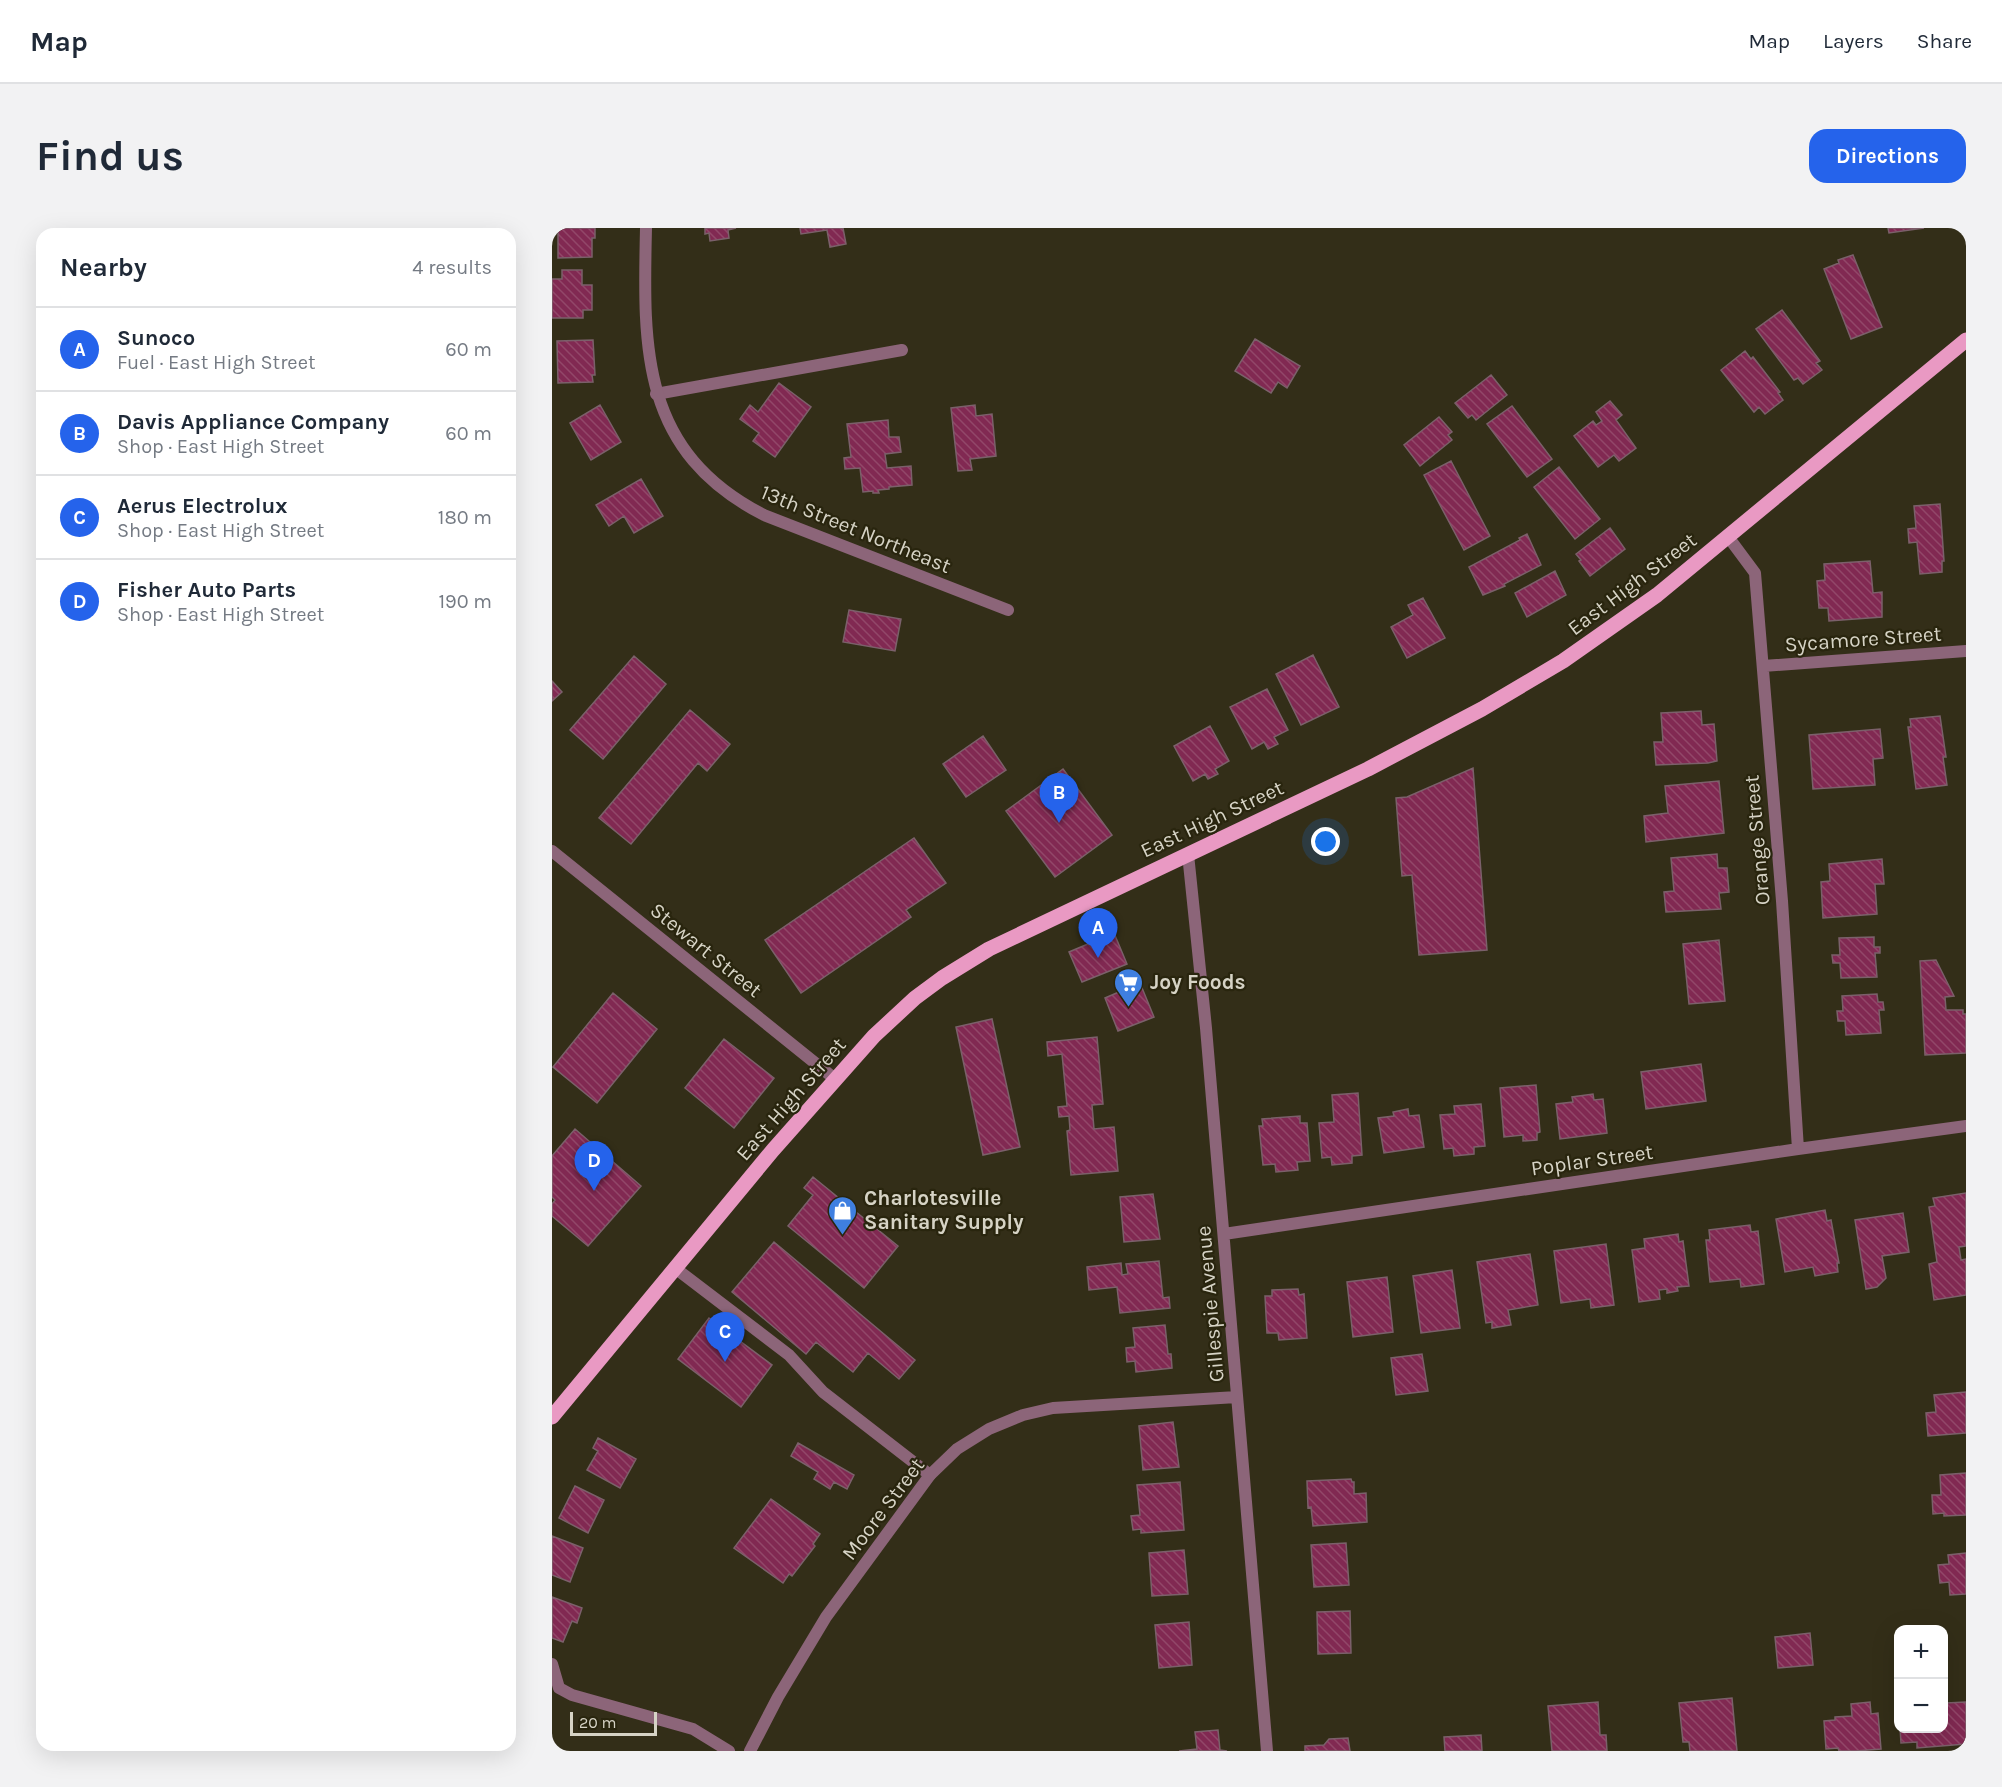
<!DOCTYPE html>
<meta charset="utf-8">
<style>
:root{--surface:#fff;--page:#f2f2f3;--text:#1f2937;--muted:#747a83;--line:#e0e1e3;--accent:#2563eb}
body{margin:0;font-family:Karla,sans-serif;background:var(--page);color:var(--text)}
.controls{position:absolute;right:18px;bottom:18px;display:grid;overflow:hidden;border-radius:12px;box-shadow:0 6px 24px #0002}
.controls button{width:54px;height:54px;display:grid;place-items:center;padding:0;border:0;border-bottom:2px solid var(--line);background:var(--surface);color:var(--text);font:30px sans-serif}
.scale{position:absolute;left:18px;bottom:15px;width:87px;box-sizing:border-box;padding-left:6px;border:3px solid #d6d3c5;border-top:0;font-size:16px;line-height:21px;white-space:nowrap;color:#d6d3c5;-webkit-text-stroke:4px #29250e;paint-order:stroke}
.you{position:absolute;left:774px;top:614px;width:21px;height:21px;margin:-15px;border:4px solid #fff;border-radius:50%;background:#1a73e8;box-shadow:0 0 0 9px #1a73e833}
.badge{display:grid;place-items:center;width:39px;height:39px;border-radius:50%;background:var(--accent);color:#fff;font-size:20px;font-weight:700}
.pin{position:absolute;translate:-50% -50px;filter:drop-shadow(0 2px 3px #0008)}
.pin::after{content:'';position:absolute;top:32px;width:21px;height:18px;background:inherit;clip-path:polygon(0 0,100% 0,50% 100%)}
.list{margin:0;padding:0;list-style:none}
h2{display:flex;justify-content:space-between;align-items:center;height:78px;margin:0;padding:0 24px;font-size:26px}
h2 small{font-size:20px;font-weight:400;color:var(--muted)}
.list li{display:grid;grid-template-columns:39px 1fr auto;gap:18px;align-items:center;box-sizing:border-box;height:84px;padding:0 24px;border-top:2px solid var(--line)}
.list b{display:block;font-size:22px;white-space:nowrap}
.list p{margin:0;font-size:20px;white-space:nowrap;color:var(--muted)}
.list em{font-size:20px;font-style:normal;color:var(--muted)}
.map{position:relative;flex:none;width:1414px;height:1523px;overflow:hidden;border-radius:18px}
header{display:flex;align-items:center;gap:36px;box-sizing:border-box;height:84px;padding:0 30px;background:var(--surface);border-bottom:2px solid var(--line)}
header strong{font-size:28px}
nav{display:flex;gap:33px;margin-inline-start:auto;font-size:21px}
.intro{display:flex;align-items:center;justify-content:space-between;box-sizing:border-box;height:144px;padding:0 36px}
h1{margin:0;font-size:42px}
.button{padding:15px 27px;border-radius:18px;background:var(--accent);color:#fff;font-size:21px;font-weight:700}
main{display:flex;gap:36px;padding:0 36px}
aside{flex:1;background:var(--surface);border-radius:18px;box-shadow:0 6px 24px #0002}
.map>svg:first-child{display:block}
.building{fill:url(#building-back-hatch);stroke:#7b606a;stroke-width:1.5}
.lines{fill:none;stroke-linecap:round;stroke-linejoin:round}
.lane{stroke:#8c6579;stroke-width:12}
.street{stroke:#8c6579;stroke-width:12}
.primary{stroke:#e999c3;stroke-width:15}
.labels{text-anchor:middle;stroke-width:4.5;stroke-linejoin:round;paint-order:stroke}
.street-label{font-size:21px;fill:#d6d3c5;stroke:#29250e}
.poi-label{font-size:21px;font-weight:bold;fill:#d6d3c5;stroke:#29250e;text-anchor:start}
</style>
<header>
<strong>Map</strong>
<nav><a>Map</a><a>Layers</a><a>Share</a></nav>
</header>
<div class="intro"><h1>Find us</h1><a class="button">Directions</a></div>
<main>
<aside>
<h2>Nearby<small>4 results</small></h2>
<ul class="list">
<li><span class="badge">A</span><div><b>Sunoco</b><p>Fuel · East High Street</p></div><em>60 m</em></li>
<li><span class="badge">B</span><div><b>Davis Appliance Company</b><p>Shop · East High Street</p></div><em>60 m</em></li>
<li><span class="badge">C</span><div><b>Aerus Electrolux</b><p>Shop · East High Street</p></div><em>180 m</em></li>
<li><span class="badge">D</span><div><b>Fisher Auto Parts</b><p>Shop · East High Street</p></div><em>190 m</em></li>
</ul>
</aside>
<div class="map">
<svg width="1414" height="1523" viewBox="0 0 1414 1523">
<defs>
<pattern id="building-back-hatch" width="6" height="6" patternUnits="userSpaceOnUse" patternTransform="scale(1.5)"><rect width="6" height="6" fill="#812952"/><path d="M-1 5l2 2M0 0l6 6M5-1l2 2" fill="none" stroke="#924769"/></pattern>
</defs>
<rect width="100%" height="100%" fill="#332e18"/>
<path class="building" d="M6 0H43V10H40V29L6 30Z
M153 0H184L176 2 177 10 158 13 157 5 153 6Z
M248 0H291L294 16 278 19 275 2 249 6Z
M1336 0H1372L1337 5Z
M1301 27 1330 99 1299 111 1272 41 1287 35 1286 32Z
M10 42H30V57H40V82H31V90H0V51H10Z
M1230 82 1268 133 1264 135 1270 142 1251 156 1246 150 1242 152 1204 101Z
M703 111 748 138 735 160 726 154 719 165 683 143Z
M41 112 43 147H40L41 154 6 155 5 113Z
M1193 123 1199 131 1201 129 1228 164 1226 165 1231 172 1213 186 1207 179 1202 184 1169 142Z
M939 147 955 167 924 192 920 187 916 190 903 175Z
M227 155 259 179 223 229 201 213 207 205 188 191 198 177 206 184Z
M1058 173 1070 187 1064 192 1084 220 1067 233 1062 227 1046 239 1022 208 1041 193 1044 197 1050 193 1044 184Z
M48 177 69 214 39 232 18 195Z
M423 177 424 188 440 186 444 228 418 231 420 242 406 243 399 180Z
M960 178 1000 231 975 249 935 196Z
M887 189 900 204 896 207 900 212 868 238 852 217Z
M336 192 337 209H347L349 224 333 226 335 240 359 238 360 257 337 259V261L326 262 327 265H321V263L311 264 308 240 293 241 292 230 299 229 295 196Z
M899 233 938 308 912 322 872 247Z
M1007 239 1048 291 1023 311 982 259Z
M89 251 111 288 82 305 72 288 57 298 44 277Z
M1388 276 1392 333H1390V344L1368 346 1365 314 1357 315 1356 301 1364 300 1362 278Z
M1058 300 1073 321 1038 348 1027 333 1029 332 1024 326Z
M975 306 989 337 952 356 953 358 931 367 917 339 968 312 967 310Z
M1318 333 1321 365 1330 364V389L1277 393 1276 380H1267L1265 353 1273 352 1272 336Z
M1003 343 1014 367 975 389 963 365Z
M871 370 893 410 855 430 839 399 861 387 856 377Z
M297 382 349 391 343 423 291 414Z
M761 427 787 479 749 497 724 446Z
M82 428 114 456 51 531 18 502Z
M0 453 10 464 0 473Z
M715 461 736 502 722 509 726 516 716 521 712 514 700 521 678 479Z
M138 482 178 516 155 543 146 535 79 616 47 590Z
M1149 483 1150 497 1162 496 1165 533 1156 535 1104 537 1102 514H1111L1109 485Z
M1388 488 1394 529H1391L1395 557 1364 561 1356 499H1359L1358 491Z
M658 498 677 533 663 541 666 546 656 551 653 546 641 553 622 518Z
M1328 501 1331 530 1321 531 1323 557 1261 561 1257 507Z
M431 508 454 542 414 569 391 536Z
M921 540 935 722 867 727 860 647 850 648 844 570 855 569Z
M511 541 560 607 503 649 454 583Z
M1167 553 1172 605 1094 614 1092 588 1116 585 1113 558Z
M362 610 394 655 354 682 359 689 249 765 213 712Z
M1165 626 1166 640H1175L1177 664 1167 665 1169 681 1114 684 1112 664 1122 663 1119 630Z
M1330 631 1332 656H1323L1325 686 1271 690 1269 654 1278 653 1277 636Z
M562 705 575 736 530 754 517 724Z
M1322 709V719H1328V725H1323L1325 749 1289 750 1288 735H1281L1280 727H1288L1287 710Z
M1167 712 1173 773 1137 776 1131 716Z
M1384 732 1402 768 1393 769 1394 782H1411V786H1414V825L1373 827 1368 733Z
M588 755 602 789 566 803 553 770Z
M61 765 105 801 45 875 1 839Z
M1325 766 1326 774H1331L1332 782H1327L1329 805 1294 807 1293 793H1286L1285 783H1291L1290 768Z
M440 791 468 919 431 927 404 799Z
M545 809 551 876 540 877 542 901 562 899 566 943 519 947 515 903 518 902 517 888 507 889 506 879 515 878 510 826 496 828 495 814Z
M172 811 222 850 182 900 133 860Z
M1149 836 1154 873 1094 881 1089 844Z
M984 857 988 904 985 905V912L971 913V907L952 909 948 860Z
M806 865 810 927 800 928V935L780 937 779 929 770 930 767 895 782 894 780 867Z
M1041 866 1042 872 1051 871 1055 905 1008 911 1004 876 1021 874 1020 869Z
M929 876 933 918 922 919V926L902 928 901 920 892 921 888 887 903 886 902 878Z
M856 881 857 888 867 887 872 919 832 925 826 890 842 888 841 884Z
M748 888V895H755L758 933 745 934 746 942 724 944 723 936 711 937 707 898H711L710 891Z
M23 901 89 958 36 1018 0 988V976L3 972 0 969V928Z
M261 949 346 1018 312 1060 236 998 261 967 252 960Z
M1414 965V1018L1407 1019 1409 1032 1414 1031V1067L1382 1072 1377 1036 1385 1034 1377 979 1383 978 1381 970Z
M601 966 608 1011 572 1014 568 969Z
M1273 982 1275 993 1279 992 1287 1035H1285L1286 1044 1263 1048 1261 1039 1233 1044 1224 991Z
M1351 985 1357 1024 1330 1028 1334 1050 1325 1059 1314 1061 1303 992Z
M1198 997 1199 1004 1206 1003 1212 1056 1189 1059 1188 1051 1158 1054 1154 1012H1158L1157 1002Z
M1126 1006 1127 1014 1131 1013 1137 1058 1125 1059 1126 1063 1115 1065V1061L1107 1062 1108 1071 1087 1074 1080 1022 1093 1020 1092 1011Z
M222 1014 363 1132 347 1151 316 1125 301 1144 264 1114 254 1126 180 1064Z
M1054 1016 1062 1077 1039 1080 1038 1071 1009 1075 1002 1023Z
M978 1026 986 1077 956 1082 959 1097 940 1100V1094L934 1095 925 1034Z
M607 1033 611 1070 617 1069 618 1080 568 1085 565 1059 537 1062 535 1039 569 1035 570 1047 576 1046 574 1036Z
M900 1042 908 1100 869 1105 861 1048Z
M835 1049 841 1104 801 1109 795 1054Z
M746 1061 747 1067 752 1066 755 1110 727 1112 726 1105H715L713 1068H720V1062Z
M157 1090 220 1137 189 1179 126 1131Z
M613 1097 616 1126H619L620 1140 584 1144 583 1133 575 1134 574 1120 583 1119 581 1100Z
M870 1126 876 1163 844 1167 839 1130Z
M1414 1164V1205L1376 1208 1374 1185 1384 1184 1382 1167Z
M621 1194 627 1239 591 1242 587 1198Z
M46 1210 84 1231 68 1260 35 1242 46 1223 41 1220Z
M246 1215 302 1247 295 1261 282 1254 278 1261 262 1251 266 1244 239 1228Z
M1414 1245V1287L1392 1288V1285L1381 1286 1380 1267H1389L1388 1247Z
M799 1251 800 1254H802V1266L814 1265 815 1294 761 1298 759 1279 756 1280 755 1253Z
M628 1254 632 1302 589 1305V1301L581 1302 579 1288 588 1287 585 1257Z
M23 1258 52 1272 36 1305 7 1290Z
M219 1271 268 1306 261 1316 263 1318 240 1348 237 1346 231 1355 182 1320Z
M0 1308 31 1320 18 1354 0 1347Z
M794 1315 797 1357 762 1359 759 1317Z
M632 1322 636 1366 600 1368 597 1325Z
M1414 1325V1366L1398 1367 1397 1354 1388 1355 1386 1337 1397 1336 1396 1327Z
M0 1369 30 1380 25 1395 20 1393 11 1414 0 1410Z
M798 1383 799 1425 766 1426 765 1384Z
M637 1394 640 1437 607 1440 603 1397Z
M1258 1405 1261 1437 1226 1440 1223 1409Z
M1392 1466H1393L1394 1475 1414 1474V1516L1365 1520V1514L1349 1515 1348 1500H1392Z
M1180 1470 1185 1523H1138L1137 1514H1131L1127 1475Z
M1046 1474 1048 1507H1054L1055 1523H1000L996 1478Z
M1318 1474 1319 1486 1326 1485 1329 1521 1304 1523H1287L1286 1520 1274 1521 1272 1493 1283 1492V1489L1300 1488 1299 1476Z
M666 1502 668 1522 675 1523H627L645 1521 643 1504Z
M929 1507 930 1523H893L892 1509Z
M796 1510 798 1523H753V1518L772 1517 777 1511Z"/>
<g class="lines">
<path class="lane" d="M104 166 350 122
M123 1040 237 1127 271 1164 378 1247
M0 1436 7 1460 20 1467 141 1501 177 1523"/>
<path class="street" d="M94 0C91 122 89 224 212 287L456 382
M1177 310 1203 345 1230 673 1246 921
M1211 438 1414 423
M0 623 283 851
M636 626 654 800 715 1523
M672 1006 1246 921 1414 898
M198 1523 226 1469 274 1389 378 1247 405 1221 437 1201 471 1187 501 1180 685 1169"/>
<path class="primary" d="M0 1189 221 922 322 808 363 770 390 750 437 721 816 541 930 481 1011 433 1105 367 1414 112"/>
</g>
<defs>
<symbol id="supermarket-pin" viewBox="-11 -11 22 30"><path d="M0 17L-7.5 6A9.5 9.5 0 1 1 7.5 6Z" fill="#3f7fe0" stroke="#29250e"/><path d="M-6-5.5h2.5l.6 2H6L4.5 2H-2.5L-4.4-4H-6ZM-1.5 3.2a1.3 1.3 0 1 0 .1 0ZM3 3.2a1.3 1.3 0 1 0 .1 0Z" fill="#fff"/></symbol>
<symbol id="shop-pin" viewBox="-11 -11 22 30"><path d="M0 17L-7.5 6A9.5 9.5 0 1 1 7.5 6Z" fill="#3f7fe0" stroke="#29250e"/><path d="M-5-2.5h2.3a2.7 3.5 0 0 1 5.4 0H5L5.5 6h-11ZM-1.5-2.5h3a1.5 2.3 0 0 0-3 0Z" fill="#fff"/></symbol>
</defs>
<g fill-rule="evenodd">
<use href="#supermarket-pin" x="560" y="738" width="33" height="45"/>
<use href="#shop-pin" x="274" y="966" width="33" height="45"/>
</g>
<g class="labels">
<g class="street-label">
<text transform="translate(304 301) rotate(22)" y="7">13th Street Northeast</text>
<text transform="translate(1080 356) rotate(-37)" y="7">East High Street</text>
<text transform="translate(1311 411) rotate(-4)" y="7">Sycamore Street</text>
<text transform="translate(660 591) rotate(-25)" y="7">East High Street</text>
<text transform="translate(1205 612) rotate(-95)" y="7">Orange Street</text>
<text transform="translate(154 722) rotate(39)" y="7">Stewart Street</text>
<text transform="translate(239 871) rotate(-49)" y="7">East High Street</text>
<text transform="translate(1040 932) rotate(-8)" y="7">Poplar Street</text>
<text transform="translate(658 1076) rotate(-95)" y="7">Gillespie Avenue</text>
<text transform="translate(331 1281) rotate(-53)" y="7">Moore Street</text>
</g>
<g class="poi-label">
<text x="598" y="761">Joy Foods</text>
<text x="312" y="977">Charlotesville<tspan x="312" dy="24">Sanitary Supply</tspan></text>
</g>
</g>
</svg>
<div class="controls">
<button>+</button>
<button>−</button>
</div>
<div class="scale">20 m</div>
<div class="you"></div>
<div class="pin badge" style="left:546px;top:730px">A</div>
<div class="pin badge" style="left:507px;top:595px">B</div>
<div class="pin badge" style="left:173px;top:1134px">C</div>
<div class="pin badge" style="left:42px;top:963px">D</div>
</div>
</main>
